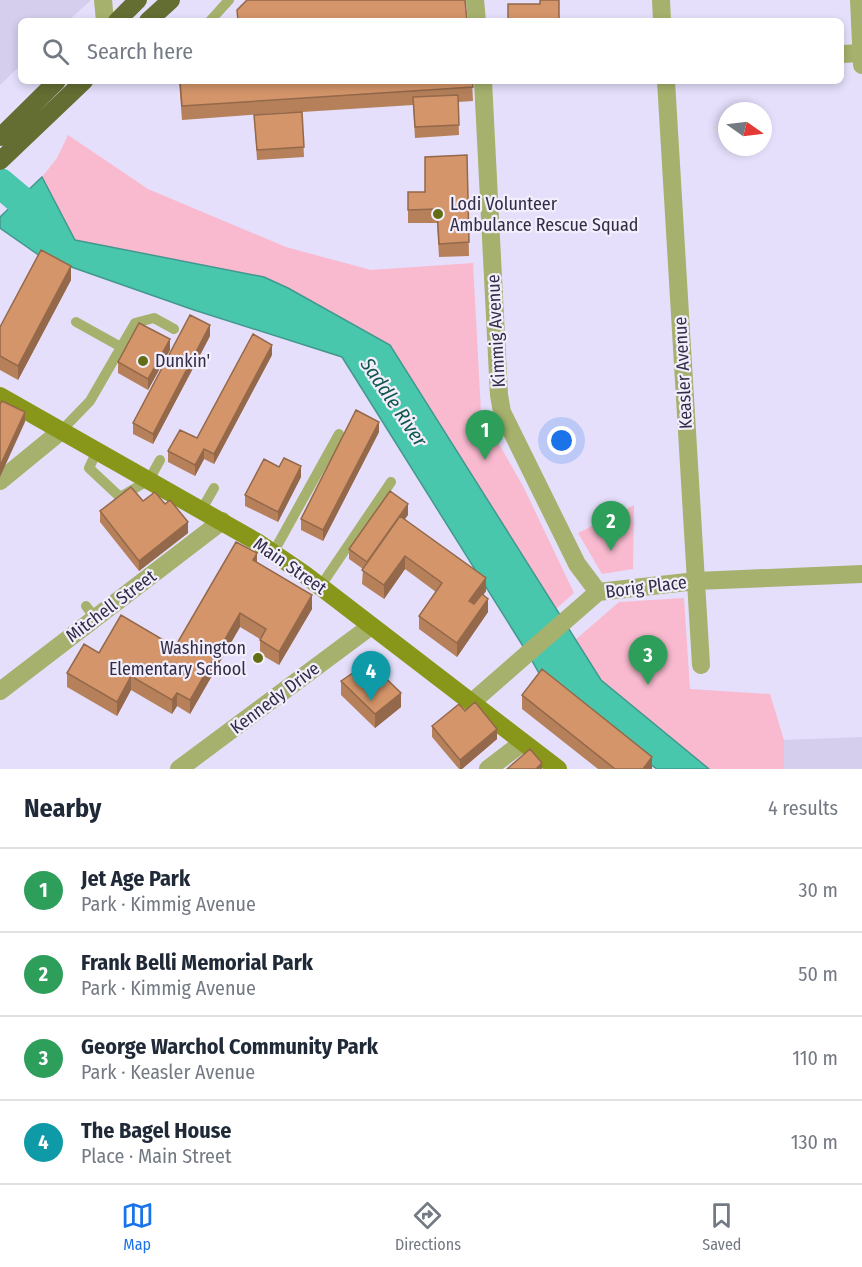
<!DOCTYPE html>
<meta charset="utf-8">
<style>
:root{--surface:#fff;--page:#f2f2f3;--text:#1f2937;--muted:#747a83;--line:#e0e1e3;--accent:#1a73e8}
body{margin:0;font-family:"Fira Sans Condensed",sans-serif;background:var(--page);color:var(--text)}
.compass{position:absolute;left:718px;top:102px;width:54px;height:54px;border-radius:50%;background:var(--surface);box-shadow:0 3px 9px #0003;rotate:104deg}
.you{position:absolute;left:562px;top:441px;width:21px;height:21px;margin:-15px;border:4px solid #fff;border-radius:50%;background:#1a73e8;box-shadow:0 0 0 9px #1a73e833}
.badge{display:grid;place-items:center;width:39px;height:39px;border-radius:50%;background:var(--accent);color:#fff;font-size:20px;font-weight:700}
.pin{position:absolute;translate:-50% -50px;filter:drop-shadow(0 2px 3px #0008)}
.pin::after{content:'';position:absolute;top:32px;width:21px;height:18px;background:inherit;clip-path:polygon(0 0,100% 0,50% 100%)}
.list{margin:0;padding:0;list-style:none}
h2{display:flex;justify-content:space-between;align-items:center;height:78px;margin:0;padding:0 24px;font-size:26px}
h2 small{font-size:20px;font-weight:400;color:var(--muted)}
.list li{display:grid;grid-template-columns:39px 1fr auto;gap:18px;align-items:center;box-sizing:border-box;height:84px;padding:0 24px;border-top:2px solid var(--line)}
.list b{display:block;font-size:22px;white-space:nowrap}
.list p{margin:0;font-size:20px;white-space:nowrap;color:var(--muted)}
.list em{font-size:20px;font-style:normal;color:var(--muted)}
.icon{flex:none;width:33px;height:33px;fill:none;stroke:currentColor;stroke-width:2;stroke-linecap:round;stroke-linejoin:round}
.map{position:relative;flex:none;width:862px;height:769px;overflow:hidden}
.search{position:absolute;background:var(--surface);box-shadow:0 3px 9px #0003;left:18px;right:18px;top:18px;height:66px;display:flex;align-items:center;gap:15px;box-sizing:border-box;padding:0 21px;border-radius:9px;color:var(--muted);font-size:22px}
.sheet{height:414px;background:var(--surface)}
nav{display:flex;justify-content:space-around;align-items:center;box-sizing:border-box;height:84px;border-top:2px solid var(--line);background:var(--surface);font-size:16px;color:var(--muted)}
nav a{display:grid;justify-items:center;gap:3px}
nav .on{color:var(--accent)}
.map>svg:first-child{display:block}
.built{fill:#d5ceec}
.green{fill:#f9bacf}
.water{fill:#49c7ad;stroke:#42988e;stroke-width:1.5}
.lines{fill:none;stroke-linecap:round;stroke-linejoin:round}
.river{stroke:#49c7ad;stroke-width:30}
.lane{stroke:#a5b16c;stroke-width:10}
.street{stroke:#a5b16c;stroke-width:18}
.secondary{stroke:#889719;stroke-width:18}
.highway{stroke:#646d32;stroke-width:18}
.wall{fill:#b5805a}
.shaded-wall{fill:#94684a}
.building{fill:#d39569;stroke:#94684a;stroke-width:1.5}
.poi-dot{fill:#626d15;stroke:#f2eefc;stroke-width:2}
.labels{text-anchor:middle;stroke-width:4.5;stroke-linejoin:round;paint-order:stroke}
.poi-label{font-size:18px;fill:#332c47;stroke:#f2eefc;text-anchor:start}
.street-label{font-size:18px;fill:#332c47;stroke:#f2eefc}
.water-label{font-size:20px;font-style:italic;fill:#10574a;stroke:#f2eefc}
</style>
<div class="map">
<svg width="862" height="769" viewBox="0 0 862 769">
<rect width="100%" height="100%" fill="#e5dffb"/>
<path class="built" d="M0 0H91L68 21H21V65L0 85Z
M862 737V769H784V740Z"/>
<path class="green" d="M68 135 148 189 286 247 371 270 473 263 481 412 524 488 574 593 556 609 390 345 288 288 264 277 75 240 42 177 57 158Z
M634 505 633 569 602 574 578 533Z
M684 598 690 689 770 694 784 740V769H709L601 680 575 640 619 602Z"/>
<path class="water" d="M42 177 75 240 264 277 288 288 390 345 601 680 709 769H657L550 693 531 659 342 357 194 310 40 256 0 228V217Z"/>
<g class="lines">
<path class="river" d="M0 183 19 199 48 228"/>
<path class="lane" d="M210 21 229 0
M76 322 121 347
M61 431 90 401 135 323 154 318 174 329
M97 451 89 468 120 497 149 480 160 460
M202 509 214 488
M273 553 339 434
M320 587 391 482
M86 606 95 618"/>
<path class="street" d="M103 0 105 21
M475 0 477 21
M661 0 662 21
M859 0 862 65
M841 54 862 53
M483 81 499 395 502 412 577 564 598 592
M666 81 701 665
M0 481 61 431
M0 691 222 521
M471 703 598 592 696 581 862 574
M179 769 371 626
M488 769 522 743"/>
<path class="secondary" d="M0 396 257 542 304 574 558 769"/>
<path class="highway" d="M117 21 138 0
M148 21 171 0
M0 137 57 81
M0 161 84 81"/>
</g>
<path class="wall" d="M179 81H472L473 101 458 102 459 135 415 138 413 105 302 112 304 157 257 160 254 115 292 112 182 120Z
M467 155 469 256 439 257 437 223H408V192H425Z
M71 280 18 380 0 370V327Z
M210 336 153 444 133 434V423Z
M170 350 148 390 118 373V362Z
M272 355 214 464 204 459 195 476 168 462V451L197 438Z
M379 432 323 541 301 530V519Z
M301 477 278 522 245 506V495Z
M143 501 188 533 139 571 100 522V511Z
M408 515 404 519 486 591 483 595 488 612 457 657 419 629V616L436 592 405 569 384 599 362 584 363 569 349 559V549Z
M257 563 312 609 279 665 260 654V639L240 627 190 714 177 706 172 714 131 690 117 716 67 687V673L99 653 175 647Z
M341 681 401 707 375 728 341 695Z
M522 695 652 769H598L522 709Z
M465 711 497 739 462 769H459L432 737V726Z"/>
<path class="shaded-wall" d="M71 266V280L18 380V366Z
M210 325V336L153 444V434Z
M170 339V350L148 390V379Z
M272 345V355L214 464V454Z
M25 412V422L0 477V466Z
M379 422V432L323 541V530Z
M204 449V459L195 476V465Z
M301 466V477L278 522V512Z
M408 504V515L367 572V562Z
M188 522V533L139 571V561Z
M257 553V567L253 560Z
M405 556V569L384 599V585Z
M486 578V591L469 615V601Z
M312 595V609L279 665V652Z
M488 599V612L457 657V643Z
M240 613V627L190 714V700Z
M131 676V690L117 716V702Z
M177 693V706L172 714V700Z
M401 693V707L375 728V714Z
M497 729V739L462 769H460V760Z
M652 757V769H643Z
M542 763V769H536Z"/>
<path class="building" d="M247 0H465L467 21H238L237 10Z
M540 0H559V21H508V4H540Z
M180 81H472L473 87 182 106Z
M458 95 459 125 415 127 413 97Z
M302 112 304 147 257 150 254 115Z
M467 155 469 242 439 244 437 209 408 210V192H425V157Z
M41 250 71 266 18 366 0 356V327Z
M190 315 210 325 153 434 133 423Z
M139 323 170 339 148 379 118 362Z
M253 334 272 345 214 454 204 449 195 465 168 451 180 430 197 438Z
M2 401 25 412 0 466V404Z
M356 410 379 422 323 530 301 519Z
M284 458 301 466 278 512 245 495 264 459 279 467Z
M131 487 143 501 155 492 165 504 170 500 188 522 139 561 100 511Z
M390 491 408 504 367 562 349 549Z
M400 516 486 578 469 601 474 604 482 594 488 599 457 643 419 616 442 583 405 556 384 585 362 570Z
M236 542 257 553 253 560 312 595 279 652 260 640 266 629 240 613 190 700 177 693 172 700 131 676 117 702 67 673 84 644 99 653 121 615 175 647Z
M369 662 401 693 375 714 341 681Z
M542 669 652 757 643 769H615L522 695Z
M475 702 497 729 460 760 432 726 459 704 465 711Z
M530 749 542 763 536 769H507Z"/>
<g class="poi-dot">
<circle cx="438" cy="214" r="6"/>
<circle cx="143" cy="361" r="6"/>
<circle cx="258" cy="658" r="6"/>
</g>
<g class="labels">
<g class="poi-label">
<text x="450" y="210">Lodi Volunteer<tspan x="450" dy="21">Ambulance Rescue Squad</tspan></text>
<text x="155" y="367">Dunkin'</text>
<text x="246" y="654" text-anchor="end">Washington<tspan x="246" dy="21">Elementary School</tspan></text>
</g>
<g class="street-label">
<text transform="translate(496 331) rotate(-93)" y="6">Kimmig Avenue</text>
<text transform="translate(683 373) rotate(-93)" y="6">Keasler Avenue</text>
<text transform="translate(290 566) rotate(35)" y="6">Main Street</text>
<text transform="translate(646 587) rotate(-7)" y="6">Borig Place</text>
<text transform="translate(111 606) rotate(-37)" y="6">Mitchell Street</text>
<text transform="translate(275 698) rotate(-37)" y="6">Kennedy Drive</text>
</g>
<g class="water-label">
<text transform="translate(394 402) rotate(56)" y="7">Saddle River</text>
</g>
</g>
</svg>
<svg class="compass" viewBox="-18 -18 36 36"><path d="M0-13l5 13h-10z" fill="#e53935"/><path d="M0 13l5-13h-10z" fill="#747a83"/></svg>
<div class="you"></div>
<div class="pin badge" style="left:485px;top:460px;background:#2e9e5b">1</div>
<div class="pin badge" style="left:611px;top:551px;background:#2e9e5b">2</div>
<div class="pin badge" style="left:648px;top:685px;background:#2e9e5b">3</div>
<div class="pin badge" style="left:371px;top:701px;background:#0f9aa8">4</div>
<div class="search"><svg class="icon" aria-label="search" viewBox="0 0 24 24"><circle cx="10" cy="10" r="6"/><path d="M15 15l6 6"/></svg>Search here</div>
</div>
<section class="sheet">
<h2>Nearby<small>4 results</small></h2>
<ul class="list">
<li><span class="badge" style="background:#2e9e5b">1</span><div><b>Jet Age Park</b><p>Park · Kimmig Avenue</p></div><em>30 m</em></li>
<li><span class="badge" style="background:#2e9e5b">2</span><div><b>Frank Belli Memorial Park</b><p>Park · Kimmig Avenue</p></div><em>50 m</em></li>
<li><span class="badge" style="background:#2e9e5b">3</span><div><b>George Warchol Community Park</b><p>Park · Keasler Avenue</p></div><em>110 m</em></li>
<li><span class="badge" style="background:#0f9aa8">4</span><div><b>The Bagel House</b><p>Place · Main Street</p></div><em>130 m</em></li>
</ul>
</section>
<nav>
<a class="on"><svg class="icon" aria-label="map" viewBox="0 0 24 24"><path d="M3 6l6-2 6 2 6-2v14l-6 2-6-2-6 2zM9 4v14M15 6v14"/></svg>Map</a>
<a><svg class="icon" aria-label="directions" viewBox="0 0 24 24"><path d="M12 3l9 9-9 9-9-9zM9 14v-3h6M13 9l2 2-2 2"/></svg>Directions</a>
<a><svg class="icon" aria-label="saved" viewBox="0 0 24 24"><path d="M7 4h10v16l-5-4-5 4z"/></svg>Saved</a>
</nav>
